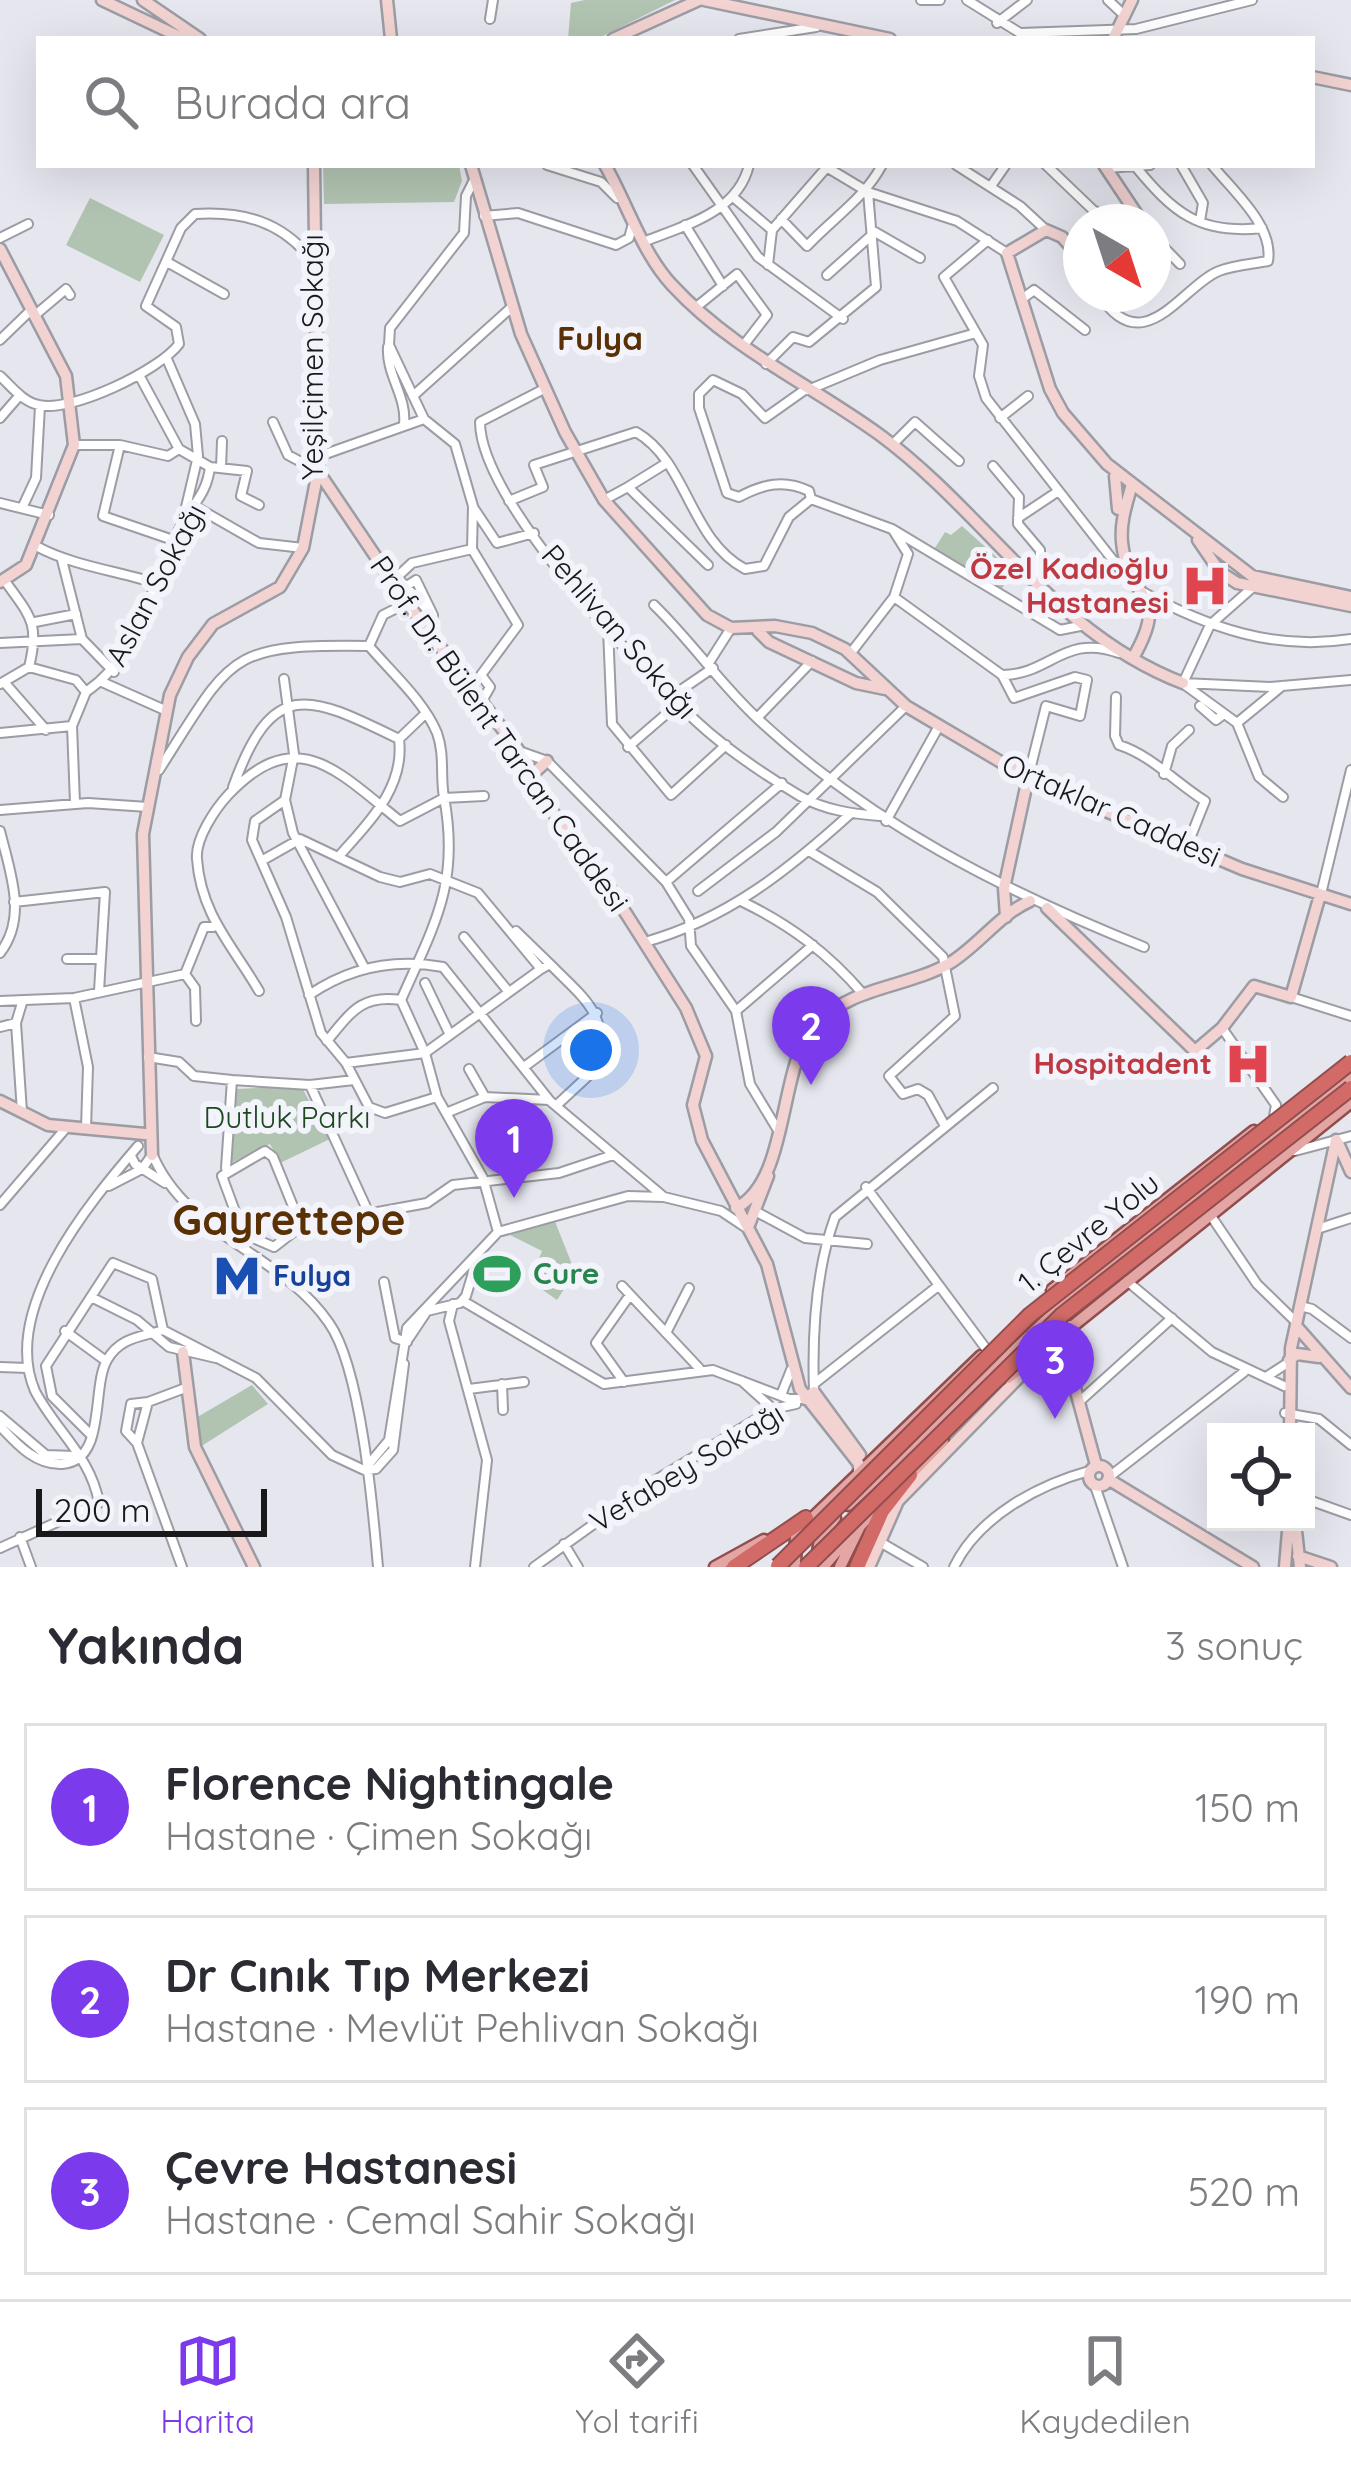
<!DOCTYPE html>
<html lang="tr">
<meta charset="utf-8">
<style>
:root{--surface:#fff;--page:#f7f7f7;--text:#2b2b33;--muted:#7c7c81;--line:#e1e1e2;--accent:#7c3aed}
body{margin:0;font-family:Quicksand,sans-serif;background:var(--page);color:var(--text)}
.controls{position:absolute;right:36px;bottom:36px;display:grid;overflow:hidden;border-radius:0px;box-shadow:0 12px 48px #0002}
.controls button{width:108px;height:108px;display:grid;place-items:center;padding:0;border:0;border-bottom:3px solid var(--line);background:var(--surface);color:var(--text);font:60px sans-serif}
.compass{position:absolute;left:1063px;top:204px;width:108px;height:108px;border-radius:50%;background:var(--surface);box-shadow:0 12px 48px #0002;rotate:141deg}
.scale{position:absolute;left:36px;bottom:30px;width:231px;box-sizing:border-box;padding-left:12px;border:6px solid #19191c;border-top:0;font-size:33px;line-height:42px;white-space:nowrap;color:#19191c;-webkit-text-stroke:9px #f3f3fc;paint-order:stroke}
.you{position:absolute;left:591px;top:1050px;width:42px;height:42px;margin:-30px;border:9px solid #fff;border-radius:50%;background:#1a73e8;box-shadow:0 0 0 18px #1a73e833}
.badge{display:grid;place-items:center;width:78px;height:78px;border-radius:50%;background:var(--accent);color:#fff;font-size:39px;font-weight:700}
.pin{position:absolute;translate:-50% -99px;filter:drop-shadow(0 3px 6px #0008)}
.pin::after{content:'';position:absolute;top:63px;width:42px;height:36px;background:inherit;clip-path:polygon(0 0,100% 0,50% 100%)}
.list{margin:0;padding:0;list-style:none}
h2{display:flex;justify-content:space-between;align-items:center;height:156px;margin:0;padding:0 48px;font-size:51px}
h2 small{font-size:39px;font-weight:400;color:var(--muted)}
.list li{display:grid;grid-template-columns:78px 1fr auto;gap:36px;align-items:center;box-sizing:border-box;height:168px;margin:0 24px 24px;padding:0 24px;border:3px solid var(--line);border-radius:0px}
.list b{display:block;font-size:45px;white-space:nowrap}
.list p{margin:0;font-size:39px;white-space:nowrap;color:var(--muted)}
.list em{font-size:39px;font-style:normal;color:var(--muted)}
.icon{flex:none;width:66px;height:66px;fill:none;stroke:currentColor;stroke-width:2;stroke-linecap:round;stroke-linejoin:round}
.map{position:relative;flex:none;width:1351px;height:1567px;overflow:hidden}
.search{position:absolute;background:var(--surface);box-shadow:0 12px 48px #0002;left:36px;right:36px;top:36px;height:132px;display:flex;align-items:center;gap:30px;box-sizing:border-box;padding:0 42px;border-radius:0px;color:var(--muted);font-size:45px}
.sheet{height:732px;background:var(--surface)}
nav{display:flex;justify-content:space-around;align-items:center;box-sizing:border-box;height:168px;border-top:3px solid var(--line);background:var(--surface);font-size:33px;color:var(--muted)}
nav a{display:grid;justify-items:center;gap:6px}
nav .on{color:var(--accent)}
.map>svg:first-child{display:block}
.green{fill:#b1c3b1}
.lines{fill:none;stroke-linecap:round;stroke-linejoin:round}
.street-casing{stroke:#9c9ca4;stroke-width:12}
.secondary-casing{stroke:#9c9ca4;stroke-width:15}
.primary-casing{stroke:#914e4d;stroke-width:15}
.highway-casing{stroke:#914e4d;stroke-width:18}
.street{stroke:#fff;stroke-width:8}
.secondary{stroke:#f2d3d2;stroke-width:10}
.primary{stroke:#e4a6a4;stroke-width:10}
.highway{stroke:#d26b68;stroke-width:14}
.highway-bridge-casing{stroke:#914e4d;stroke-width:18;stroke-linecap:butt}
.highway-bridge{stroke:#d26b68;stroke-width:14}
.labels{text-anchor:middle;stroke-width:12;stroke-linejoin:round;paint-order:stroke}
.street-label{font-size:30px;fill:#19191c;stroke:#f3f3fc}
.health-label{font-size:30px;font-weight:bold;fill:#be3a42;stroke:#f3f3fc;text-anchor:end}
.park-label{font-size:30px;fill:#1d4820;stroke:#f3f3fc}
.leisure-label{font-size:30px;font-weight:bold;fill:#27864d;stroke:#f3f3fc;text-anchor:start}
.transit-label{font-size:30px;font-weight:bold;fill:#164399;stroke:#f3f3fc;text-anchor:start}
.neighbourhood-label{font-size:33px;font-weight:bold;fill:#5a3104;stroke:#f3f3fc}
.district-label{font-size:42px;font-weight:bold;fill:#5a3104;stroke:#f3f3fc}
</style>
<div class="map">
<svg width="1351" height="1567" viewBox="0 0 1351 1567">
<rect width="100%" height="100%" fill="#e6e6ef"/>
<path class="green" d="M585 0H675L597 39H568L571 3Z
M323 165H459L462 181 454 202 324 204Z
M90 198 164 235 140 282 66 245Z
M962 526 1011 570 1002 589 933 551 945 532 951 535Z
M301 1086 330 1139 280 1163 270 1144 231 1163 237 1089Z
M554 1219 575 1272 557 1300 530 1281 542 1251 510 1235Z
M252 1385 268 1404 200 1447 194 1419Z"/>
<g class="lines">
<defs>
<path id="street" d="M921 0H940
M967 0 1020 33 1136 29 1252 0
M1108 0 1124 15
M490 19 493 0
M997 23 1027 0
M739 39 816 27
M547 165 601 182 617 198
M693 165 758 257 843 319
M823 165 868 192 957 221 1007 253
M956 165 1020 206 1046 230
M1046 165 1093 210 1113 222
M1181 165 1203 203 1200 221
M1135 166C1173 212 1199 235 1262 228
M1106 168 1150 165
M991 186 1005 166
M733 197 772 230
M484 216 518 213 616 245 629 238 632 227
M781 219 807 246C833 218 864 199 882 165
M685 225 723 286
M875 232 920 258
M1153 236 1180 264
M0 238 28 224
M988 240 944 277 983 345 979 376 986 398 1123 573
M646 241C686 225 738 212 749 165
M1153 258 1165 248
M167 262 224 294
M768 265 772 230 827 167
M827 275 874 233
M1099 294C1143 364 1183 285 1219 271 1234 265 1253 264 1268 261 1274 226 1233 191 1212 165
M1139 294 1142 297
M1022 299 1034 290 1085 330
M695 308 737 274 767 315 743 346
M34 316 66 289 70 295
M0 340 31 310
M388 347C386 375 407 396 404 424
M167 359 195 424 198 456 182 524
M766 364 793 337 809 342 876 287 868 192
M139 375 179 449
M0 376C12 387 23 402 39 405 71 413 160 370 179 344L176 327 146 306 181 228 195 214C242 211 281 221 311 259
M544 389 480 422C480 499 638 667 696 721 726 749 765 775 800 796 824 810 853 814 880 816
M806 389 765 418 742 394 713 380 699 394V408L727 493 739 497C763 484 784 479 809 491L811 499
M808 390 880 360 976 333
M413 396 513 306
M0 418 20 395
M1000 418 1028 396
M424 419 389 345 390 328 464 233 466 196 473 182
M273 422 288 455 318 471
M74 445H120L168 456 179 449 210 467
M120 445 103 516 176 541
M892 445 915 422 959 461
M317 457 424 419 455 444 473 506 472 549 412 563 397 577 433 616 431 634
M993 466 1019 497 1018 524 1040 550V590
M210 467 247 471 241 496 259 505
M221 468 222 441
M628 487 665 464
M604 500 628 487 708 565
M509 501 543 487 534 465 636 432C688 462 689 539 745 569L764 566 789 517 811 499 892 529 1060 630 1080 626
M0 503 49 515
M23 506 36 478 40 406
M196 507 259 543 303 548
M473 507 497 543 534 533
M1018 518 1057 492
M893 530 908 554
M36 546C73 566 118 571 159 584
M472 549 518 625 481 675 490 687 482 701
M62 560 82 639 114 672
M405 587 416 580 433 615
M1141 591C1209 628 1274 651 1351 639
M894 597 1002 675
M654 605C692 642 721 685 759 720 871 824 1004 891 1144 947
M35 622 76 614
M608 629 612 724 671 795 726 745
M0 643 82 639
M369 646C391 672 424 701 437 733 445 755 440 776 444 797 460 883 435 923 401 1000L425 1053 437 1097 483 1178 498 1232
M369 646 383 615 407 603
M850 654 894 597 908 554
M710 661 731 628
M29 667 76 680 86 692 72 726 75 803
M1002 675 1014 698 1075 677 1087 680 1080 716 1046 706 1028 778
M1002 675C1050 675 1064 633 1119 653
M284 679 294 754 285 800 255 821 252 840 286 917 321 1033 346 1063 369 1107 385 1113 437 1097
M4 682 46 730
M102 682 167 711
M1183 683 1270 687 1351 680
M1183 683 1210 625 1252 588
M0 684 29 667C40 623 30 616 5 581
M1185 685 1237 723 1259 777 1283 797
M86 692C146 650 148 584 182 524 194 503 207 493 210 467
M672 696 713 668
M1116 697 1115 736 1119 745C1151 755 1176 783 1205 801L1187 846
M1200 706 1216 720 1224 714
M757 718 812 661
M1237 723 1282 686
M0 733 72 726
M628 747 679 703
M519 751 547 761 666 882 689 919 691 946 736 1011 750 1084 779 1132
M159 770C233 654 227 644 369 646
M1164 774 1172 746 1189 730
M233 787C273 676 309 695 399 739L425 714
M285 800 293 833 364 967
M0 810 88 803 148 807
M886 821 939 726
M0 831C10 872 28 917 0 953
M809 851 877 892 943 957 955 1016 889 1076 903 1094 918 1089 928 1095 945 1126
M340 855C370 821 405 787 399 739
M263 860 300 839 380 877 400 882 430 874 478 893 541 969 550 964C585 1000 605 1010 602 1063L559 1103
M666 882 782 783
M698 891 776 832 906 706
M1321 894 1351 770
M14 902 105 892 99 991
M743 902C790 925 828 953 863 994
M516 931 550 964
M464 937 508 991
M645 942C727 919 787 871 849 815
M67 959H101
M185 974 195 988 196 1021
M425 983 450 1035
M259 991C233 946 201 915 197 859 195 839 215 809 229 794 297 723 337 771 400 821L444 798 484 796
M309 995C350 967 394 958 443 967L550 1101 664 1197 721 1211 745 1227
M1291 997 1351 1016
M74 998 88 1067 86 1128
M0 1001 74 998 185 974 204 927H213
M22 1003 16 1023 22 1112
M736 1011 813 945
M0 1027 16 1023
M1222 1028 1276 1105 1274 1116
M327 1041C351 1012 362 994 401 1000
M148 1057 179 1062 194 1076 232 1080 310 1085 354 1080
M346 1063 425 1053 541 969
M524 1067 597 1013
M469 1069 485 1097
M310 1085 371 1218
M446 1113 485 1097 549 1100
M151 1151C185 1236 280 1252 329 1323 361 1368 373 1509 378 1567
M1295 1151 1351 1136
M131 1156 135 1164 165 1183
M226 1168 232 1080
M109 1186 142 1169 152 1155
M866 1187 987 1350
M0 1205 66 1128
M755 1211 805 1238 867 1244
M1209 1213 1257 1284 1295 1321
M199 1215 274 1247 301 1226 427 1203 453 1185 559 1173 613 1155
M1317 1229 1351 1218
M498 1232 628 1196 663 1197
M244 1236 222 1176 265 1151 273 1157 301 1226
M1127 1281 1212 1352 1284 1386
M384 1282 395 1338 407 1342
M622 1286 699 1368
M466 1296 476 1263
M93 1298 137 1320 169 1347 216 1358
M463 1301 604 1384 713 1370 789 1399H805
M453 1304 449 1321 487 1460 475 1567
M1300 1306 1312 1309 1351 1338
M65 1331 106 1361
M666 1333 689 1288
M409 1338 427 1311 460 1303 466 1296
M0 1367 27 1368
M1266 1377 1286 1364
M742 1381 773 1409
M624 1382 596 1343 630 1295
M815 1383 938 1286
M502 1384 503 1410
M469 1389 524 1382
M814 1392C812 1334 815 1272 835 1217L993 1088
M781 1395 791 1370
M1080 1401 1172 1318
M1285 1413 1319 1419 1351 1445
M0 1416 46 1455 75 1456
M0 1426C17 1444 35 1465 62 1464 107 1461 91 1388 107 1360 120 1337 141 1337 163 1330L256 1378 332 1455 362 1469
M91 1435 52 1396 46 1366 113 1263 152 1279 163 1330
M137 1443 126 1431 131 1404 148 1402
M364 1470 389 1440 407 1328 498 1232
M365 1470 376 1469 393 1450 404 1364
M1109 1477 1244 1372
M1095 1486 1123 1567
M1306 1499 1351 1515
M20 1537 31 1567
M880 1542 923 1567
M564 1544 578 1567
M0 1548 99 1503C91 1457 56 1431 35 1391 0 1310 89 1203 138 1146
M182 1567 137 1443 148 1402 188 1387
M534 1567 651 1483 773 1409 796 1404
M954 1567C978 1517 1038 1485 1089 1471"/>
<path id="secondary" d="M102 0 184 39
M143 0 200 39
M387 0 391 39
M704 0 890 39
M613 39 699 0
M1113 39 1132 0
M1312 77 1351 85
M471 165 521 334 565 432 604 500 707 615 731 628 775 626 812 633 845 649 906 706 1028 778 1242 869 1351 904
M605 165C627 203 642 253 672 285 732 350 810 384 880 435 987 514 1054 634 1183 683
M1104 165 1142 222
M0 249 66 376 74 445 26 565 0 582
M1081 258 1062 237 1046 230 1007 253 1050 389 1063 413 1107 464 1252 576 1351 597
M318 471 407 603 519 751 521 772 599 871 686 1008 706 1056 693 1105 702 1140 767 1264 800 1389 859 1464V1475
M1115 476 1118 509
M1132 484C1127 503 1120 521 1122 542 1128 604 1172 590 1133 658
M1198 540 1220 572 1237 583 1351 606
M758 631 769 642 856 683 885 689
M527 779 547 761
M1047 908 1195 1051 1222 1028 1254 986 1291 997 1320 895
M1006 917 1004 888 1028 778
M0 1101 48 1125 145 1134
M1338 1143 1351 1172
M152 1155 143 834 170 695 188 657 213 624 280 587 303 548 318 471 314 165
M736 1208C791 1180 777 1065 816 1024 852 986 907 988 950 963 979 945 1000 914 1030 901
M749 1225 768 1176
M1071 1326 1068 1362 1096 1465
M1298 1328 1351 1388
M1047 1349 1050 1345 1068 1362
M183 1352 195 1447 254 1567
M1289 1360 1297 1354 1319 1357
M805 1399 814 1392 860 1455
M1290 1432 1291 1348 1336 1140
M1089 1476a10 10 0 1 1 20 0a10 10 0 1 1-20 0Z
M1108 1479 1253 1567
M1295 1522 1300 1567
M1298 1556 1331 1567
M869 1567 898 1501 1034 1362
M1285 1567 1288 1531"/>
<path id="primary" d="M1052 1290 1254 1131
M1008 1378 1351 1102
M906 1479 943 1441
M848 1505 1072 1296 1351 1075
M715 1567 764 1540
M795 1567 796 1534 981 1356
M816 1567 820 1538 835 1518
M823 1567 849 1537
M840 1567 860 1526 884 1500"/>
<path id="highway" d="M734 1567 806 1518
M857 1567 882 1511 910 1475"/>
</defs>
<use href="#street" class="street-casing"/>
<use href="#secondary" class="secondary-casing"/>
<use href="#primary" class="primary-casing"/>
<use href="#highway" class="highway-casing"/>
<use href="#street" class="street"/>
<use href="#secondary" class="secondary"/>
<use href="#primary" class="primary"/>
<use href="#highway" class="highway"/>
<defs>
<path id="highway-bridge" d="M778 1566 1030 1315 1351 1062
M806 1567 1062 1315 1351 1088"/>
</defs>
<use href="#highway-bridge" class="highway-bridge-casing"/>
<use href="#highway-bridge" class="highway-bridge"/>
</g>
<defs>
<symbol id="hospital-bare" viewBox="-9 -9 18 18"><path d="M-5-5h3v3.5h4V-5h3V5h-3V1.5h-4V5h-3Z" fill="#e0444e" stroke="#f3f3fc" stroke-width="2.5" paint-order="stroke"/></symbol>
<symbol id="stadium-bare" viewBox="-9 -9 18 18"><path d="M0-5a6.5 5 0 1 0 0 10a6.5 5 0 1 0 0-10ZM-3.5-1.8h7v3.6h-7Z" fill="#2e9e5b" stroke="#f3f3fc" stroke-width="2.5" paint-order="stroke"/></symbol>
<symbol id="metro-bare" viewBox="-9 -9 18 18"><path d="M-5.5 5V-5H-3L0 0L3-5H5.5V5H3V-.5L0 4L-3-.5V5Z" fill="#1a4fb4" stroke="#f3f3fc" stroke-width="2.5" paint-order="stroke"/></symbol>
</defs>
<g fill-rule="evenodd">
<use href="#hospital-bare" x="1172" y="553" width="66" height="66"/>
<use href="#hospital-bare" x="1215" y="1031" width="66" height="66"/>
<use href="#stadium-bare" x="464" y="1241" width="66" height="66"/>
<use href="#metro-bare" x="204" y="1243" width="66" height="66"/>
</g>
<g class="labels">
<g class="street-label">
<text transform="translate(313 357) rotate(-90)" y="10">Yeşilçimen Sokağı</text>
<text transform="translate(156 585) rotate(-62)" y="10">Aslan Sokağı</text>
<text transform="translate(619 632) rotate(49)" y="10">Pehlivan Sokağı</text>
<text transform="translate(499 734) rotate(55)" y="10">Prof. Dr. Bülent Tarcan Caddesi</text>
<text transform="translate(1111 811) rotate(24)" y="10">Ortaklar Caddesi</text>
<text transform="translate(1089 1233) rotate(-39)" y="10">1. Çevre Yolu</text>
<text transform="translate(687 1468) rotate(-31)" y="10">Vefabey Sokağı</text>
</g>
<g class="health-label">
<text x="1169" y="579">Özel Kadıoğlu<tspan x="1169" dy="34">Hastanesi</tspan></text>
<text x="1212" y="1074">Hospitadent</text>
</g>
<g class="park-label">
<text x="287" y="1128">Dutluk Parkı</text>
</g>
<g class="leisure-label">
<text x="533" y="1284">Cure</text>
</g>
<g class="transit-label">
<text x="273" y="1286">Fulya</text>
</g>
<g class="neighbourhood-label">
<text x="600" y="350">Fulya</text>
</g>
<g class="district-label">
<text x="289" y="1235">Gayrettepe</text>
</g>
</g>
</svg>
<div class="controls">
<button><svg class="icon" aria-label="locate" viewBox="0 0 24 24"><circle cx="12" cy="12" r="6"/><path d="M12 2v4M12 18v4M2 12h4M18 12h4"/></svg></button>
</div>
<svg class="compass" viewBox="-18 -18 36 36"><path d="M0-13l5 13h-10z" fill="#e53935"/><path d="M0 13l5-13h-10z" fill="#7c7c81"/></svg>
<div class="scale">200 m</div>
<div class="you"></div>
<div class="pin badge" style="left:514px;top:1198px">1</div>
<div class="pin badge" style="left:811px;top:1085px">2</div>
<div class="pin badge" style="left:1055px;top:1419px">3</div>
<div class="search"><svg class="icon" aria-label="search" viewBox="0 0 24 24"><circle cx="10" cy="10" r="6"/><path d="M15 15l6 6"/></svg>Burada ara</div>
</div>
<section class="sheet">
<h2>Yakında<small>3 sonuç</small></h2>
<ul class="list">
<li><span class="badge">1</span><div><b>Florence Nightingale</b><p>Hastane · Çimen Sokağı</p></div><em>150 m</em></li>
<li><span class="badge">2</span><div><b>Dr Cınık Tıp Merkezi</b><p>Hastane · Mevlüt Pehlivan Sokağı</p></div><em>190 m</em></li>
<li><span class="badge">3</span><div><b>Çevre Hastanesi</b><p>Hastane · Cemal Sahir Sokağı</p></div><em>520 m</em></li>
</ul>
</section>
<nav>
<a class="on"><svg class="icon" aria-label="map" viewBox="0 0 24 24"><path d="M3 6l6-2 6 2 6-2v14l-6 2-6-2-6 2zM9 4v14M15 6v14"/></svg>Harita</a>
<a><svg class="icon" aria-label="directions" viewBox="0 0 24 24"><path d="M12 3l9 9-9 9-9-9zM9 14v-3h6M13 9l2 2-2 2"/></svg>Yol tarifi</a>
<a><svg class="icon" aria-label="saved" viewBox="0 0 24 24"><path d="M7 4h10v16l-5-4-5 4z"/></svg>Kaydedilen</a>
</nav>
